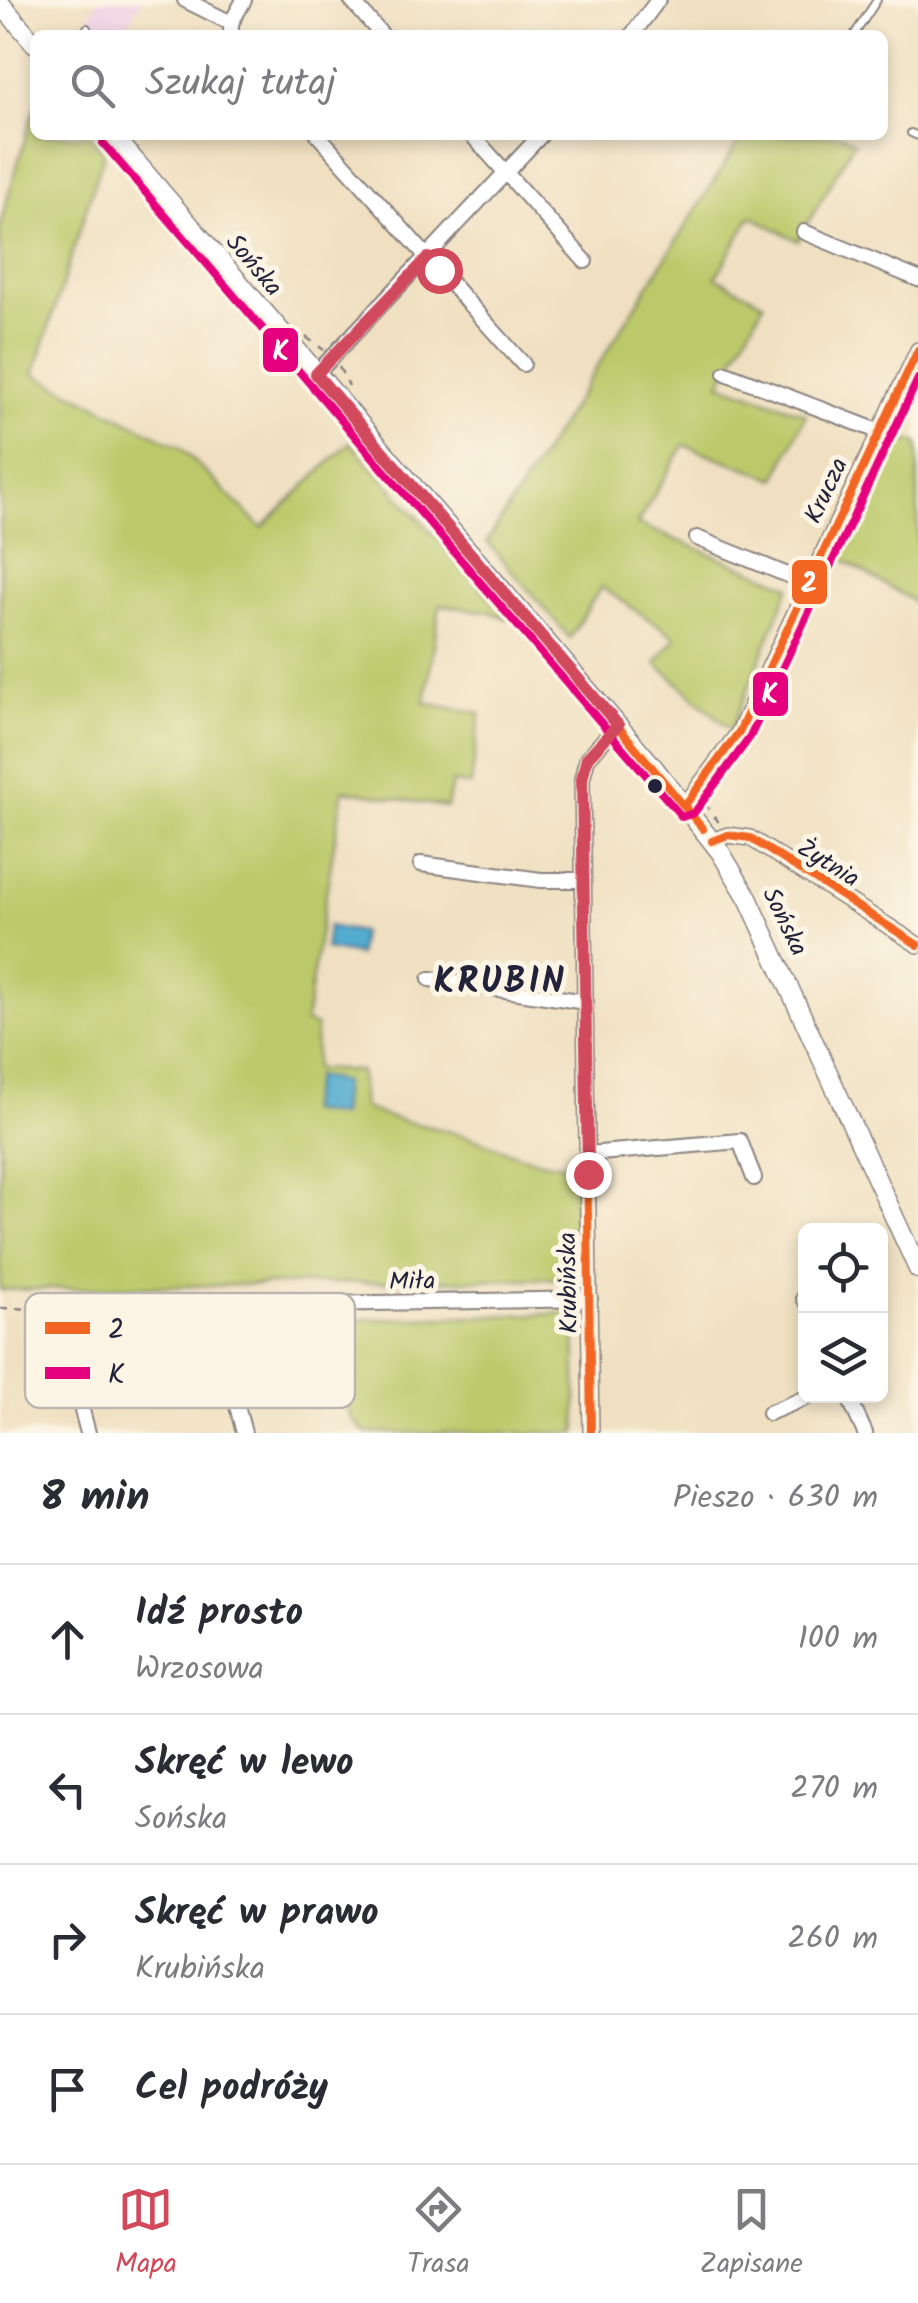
<!DOCTYPE html>
<html lang="pl">
<meta charset="utf-8">
<style>
:root{--surface:#fff;--page:#f2f2f3;--text:#2b2b33;--muted:#7c7c81;--line:#e1e1e2;--accent:#d1495b}
body{margin:0;font-family:Kalam,sans-serif;background:var(--page);color:var(--text)}
.controls{position:absolute;right:30px;bottom:30px;display:grid;overflow:hidden;border-radius:15px;box-shadow:0 5px 15px #0003}
.controls button{width:90px;height:90px;display:grid;place-items:center;padding:0;border:0;border-bottom:2px solid var(--line);background:var(--surface);color:var(--text);font:50px sans-serif}
.stop{position:absolute;width:30px;height:30px;margin:-22px;border:8px solid #d1495b;border-radius:50%;background:#fff}
.stop.end{background:#d1495b;border-color:#fff;box-shadow:0 2px 10px #0008}
.list{margin:0;padding:0;list-style:none}
h2{display:flex;justify-content:space-between;align-items:center;height:130px;margin:0;padding:0 40px;font-size:42px}
h2 small{font-size:32px;font-weight:400;color:var(--muted)}
.list li{display:grid;grid-template-columns:65px 1fr auto;gap:30px;align-items:center;box-sizing:border-box;height:150px;padding:0 40px;border-top:2px solid var(--line)}
.list b{display:block;font-size:38px;white-space:nowrap}
.list p{margin:0;font-size:32px;white-space:nowrap;color:var(--muted)}
.list em{font-size:32px;font-style:normal;color:var(--muted)}
.icon{flex:none;width:55px;height:55px;fill:none;stroke:currentColor;stroke-width:2;stroke-linecap:round;stroke-linejoin:round}
.map{position:relative;flex:none;width:918px;height:1433px;overflow:hidden}
.search{position:absolute;background:var(--surface);box-shadow:0 5px 15px #0003;left:30px;right:30px;top:30px;height:110px;display:flex;align-items:center;gap:25px;box-sizing:border-box;padding:0 35px;border-radius:15px;color:var(--muted);font-size:38px}
.sheet{height:730px;background:var(--surface)}
nav{display:flex;justify-content:space-around;align-items:center;box-sizing:border-box;height:140px;border-top:2px solid var(--line);background:var(--surface);font-size:28px;color:var(--muted)}
nav a{display:grid;justify-items:center;gap:5px}
nav .on{color:var(--accent)}
.map>svg:first-child{display:block}
.built{fill:#f0d0e5}
.green{fill:#bcc96b;stroke:#6f7653;stroke-width:2.5}
.water{fill:#52acd0;stroke:#3a6786;stroke-width:2.5}
.lines{fill:none;stroke-linecap:round;stroke-linejoin:round}
.service-casing{stroke:#89817e;stroke-width:10}
.minor-casing{stroke:#89817e;stroke-width:18}
.tertiary-casing{stroke:#89817e;stroke-width:21}
.path{stroke:#89817e;stroke-width:2.5;stroke-dasharray:8 8;stroke-linecap:butt}
.service{stroke:#fff;stroke-width:6}
.minor{stroke:#fff;stroke-width:14}
.tertiary{stroke:#fff;stroke-width:18}
.bus-1-casing{stroke:#fcf5e5;stroke-width:15}
.bus-2-casing{stroke:#fcf5e5;stroke-width:15}
.bus-1{stroke:#f26522;stroke-width:8}
.bus-2{stroke:#e5007d;stroke-width:8}
.route{stroke:#d1495b;stroke-width:12}
.bus-dot{fill:#22223b;stroke:#fcf5e5;stroke-width:4}
.labels{text-anchor:middle;stroke-width:10;stroke-linejoin:round;paint-order:stroke}
.street-label{font-size:25px;fill:#22223b;stroke:#fcf5e5}
.district-label{font-size:35px;font-weight:bold;letter-spacing:2.5px;fill:#22223b;stroke:#fcf5e5}
.key{fill:#fcf5e5;stroke:#bbb6b2;stroke-width:2.5}
.key-label{font-size:28px;fill:#22223b}
.line-badge{stroke:#fcf5e5;stroke-width:4}
.badge-label{font-size:28px;text-anchor:middle;font-weight:bold;fill:#fff}
</style>
<div class="map">
<svg width="918" height="1433" viewBox="0 0 918 1433">
<rect width="100%" height="100%" fill="#fcf5e5"/>
<filter id="ink" filterUnits="userSpaceOnUse"><feTurbulence type="fractalNoise" baseFrequency=".01" numOctaves="2"/><feDisplacementMap in="SourceGraphic" scale="20" xChannelSelector="R" yChannelSelector="G"/><feConvolveMatrix kernelMatrix="1 2 1 2 8 2 1 2 1" color-interpolation-filters="sRGB"/></filter>
<filter id="wash" filterUnits="userSpaceOnUse"><feTurbulence type="fractalNoise" baseFrequency=".0048" numOctaves="4" result="noise"/><feDisplacementMap in="SourceGraphic" scale="40" xChannelSelector="R" yChannelSelector="G"/><feGaussianBlur stdDeviation="2.25" result="paint"/><feColorMatrix in="noise" values="0 0 0 0 0 0 0 0 0 0 0 0 0 0 0 0 0 1.4 0 .05"/><feComposite in="paint" operator="in"/></filter>
<g filter="url(#wash)">
<rect width="100%" height="100%" fill="#f0e0c1"/>
<path class="built" d="M98 0H141L122 35H79Z"/>
<path class="green" d="M35 106V135H90L104 153 34 374 180 447 262 528 350 442 509 619 490 612 440 605 425 703 480 713 471 785 452 783 447 807 343 790 305 1022 316 1026 315 1069 360 1071 363 1107C402 1126 445 1126 484 1142 515 1154 541 1165 575 1165L574 1278 0 1290V224Z
M743 135H841L854 142 798 241 751 216 716 277 764 303 720 383 806 414 776 479 684 445 637 524 790 586 731 730 656 663 676 637 601 587 570 638 487 542Z
M886 434 918 443V604L830 552Z
M575 1313 577 1433H365L351 1417 315 1321Z"/>
<path class="water" d="M328 926 361 932 358 955 325 949Z
M315 1076 343 1082 340 1116 307 1111Z"/>
</g>
<g filter="url(#ink)">
<g class="lines">
<defs>
<path id="service" d="M83 35 87 28
M854 35 877 0
M911 133 918 136"/>
<path id="minor" d="M185 0 231 23
M351 0 382 35
M231 35V23L244 0
M632 35 658 0
M318 135 523 364
M472 135 585 261
M804 232 918 279
M726 373 878 431
M316 374 541 135
M697 538 807 583
M685 805 739 732 918 350
M712 841 728 835 750 838 918 945
M421 864 541 880H583
M430 979 586 1002
M588 1154 740 1141 754 1178
M804 1298 806 1301
M211 1306 244 1433
M848 1396 865 1433
M769 1413 810 1396
M88 1433 55 1309 590 1299
M591 1433 582 779 587 759 617 725"/>
<path id="tertiary" d="M0 3 35 44
M113 135 651 764 721 853 748 898 918 1269"/>
</defs>
<use href="#service" class="service-casing"/>
<use href="#minor" class="minor-casing"/>
<use href="#tertiary" class="tertiary-casing"/>
<path class="path" d="M306 337 324 350
M339 367 349 386
M704 803 720 824
M0 1308 43 1309"/>
<use href="#service" class="service"/>
<use href="#minor" class="minor"/>
<use href="#tertiary" class="tertiary"/>
<defs>
<path id="bus-1" d="M617 725 703 829
M685 805 739 732 918 350
M712 841 728 835 750 838 918 945
M591 1433 582 779 587 759 617 725"/>
<path id="bus-2" d="M103 143 682 817 694 813 750 737 918 379"/>
</defs>
<use href="#bus-1" class="bus-1-casing"/>
<use href="#bus-2" class="bus-2-casing"/>
<use href="#bus-1" class="bus-1"/>
<use href="#bus-2" class="bus-2"/>
</g>
</g>
<g class="lines" filter="url(#ink)">
<path class="route" d="M439 270 428 258 316 374 618 725 587 758 582 779 588 1174"/>
</g>
<circle class="bus-dot" cx="655" cy="786" r="9"/>
<g class="labels">
<g class="street-label">
<text transform="translate(255 264) rotate(50)" y="9">Sońska</text>
<text transform="translate(825 490) rotate(-65)" y="9">Krucza</text>
<text transform="translate(829 862) rotate(32)" y="9">Żytnia</text>
<text transform="translate(786 921) rotate(64)" y="9">Sońska</text>
<text transform="translate(412 1280) rotate(-1)" y="9">Miła</text>
<text transform="translate(567 1283) rotate(-91)" y="9">Krubińska</text>
</g>
<g class="district-label">
<text x="500" y="992">KRUBIN</text>
</g>
</g>
<rect x="25" y="1293" width="330" height="115" rx="15" class="key"/>
<rect x="45" y="1322" width="45" height="12" fill="#f26522"/>
<rect x="45" y="1367" width="45" height="12" fill="#e5007d"/>
<g class="key-label">
<text x="108" y="1338">2</text>
<text x="108" y="1383">K</text>
</g>
<g class="line-badge">
<rect x="261" y="326" width="39" height="48" rx="10" fill="#e5007d"/>
<rect x="790" y="558" width="39" height="48" rx="10" fill="#f26522"/>
<rect x="751" y="670" width="39" height="48" rx="10" fill="#e5007d"/>
</g>
<g class="badge-label">
<text x="281" y="360">K</text>
<text x="809" y="592">2</text>
<text x="770" y="703">K</text>
</g>
</svg>
<div class="controls">
<button><svg class="icon" aria-label="locate" viewBox="0 0 24 24"><circle cx="12" cy="12" r="6"/><path d="M12 2v4M12 18v4M2 12h4M18 12h4"/></svg></button>
<button><svg class="icon" aria-label="layers" viewBox="0 0 24 24"><path d="M12 4l9 5-9 5-9-5zM3 14l9 5 9-5"/></svg></button>
</div>
<div class="stop" style="left:439px;top:270px"></div>
<div class="stop end" style="left:588px;top:1174px"></div>
<div class="search"><svg class="icon" aria-label="search" viewBox="0 0 24 24"><circle cx="10" cy="10" r="6"/><path d="M15 15l6 6"/></svg>Szukaj tutaj</div>
</div>
<section class="sheet">
<h2>8 min<small>Pieszo · 630 m</small></h2>
<ul class="list">
<li><svg class="icon" aria-label="ahead" viewBox="0 0 24 24"><path d="M12 20V5M6 11l6-6 6 6"/></svg><div><b>Idź prosto</b><p>Wrzosowa</p></div><em>100 m</em></li>
<li><svg class="icon" aria-label="left" viewBox="0 0 24 24"><path d="M17 20v-9H6M10 6l-5 5 5 5"/></svg><div><b>Skręć w lewo</b><p>Sońska</p></div><em>270 m</em></li>
<li><svg class="icon" aria-label="right" viewBox="0 0 24 24"><path d="M7 20v-9h11M14 6l5 5-5 5"/></svg><div><b>Skręć w prawo</b><p>Krubińska</p></div><em>260 m</em></li>
<li><svg class="icon" aria-label="arrive" viewBox="0 0 24 24"><path d="M6 21V4h12l-3 4 3 4H6"/></svg><div><b>Cel podróży</b></div></li>
</ul>
</section>
<nav>
<a class="on"><svg class="icon" aria-label="map" viewBox="0 0 24 24"><path d="M3 6l6-2 6 2 6-2v14l-6 2-6-2-6 2zM9 4v14M15 6v14"/></svg>Mapa</a>
<a><svg class="icon" aria-label="directions" viewBox="0 0 24 24"><path d="M12 3l9 9-9 9-9-9zM9 14v-3h6M13 9l2 2-2 2"/></svg>Trasa</a>
<a><svg class="icon" aria-label="saved" viewBox="0 0 24 24"><path d="M7 4h10v16l-5-4-5 4z"/></svg>Zapisane</a>
</nav>
